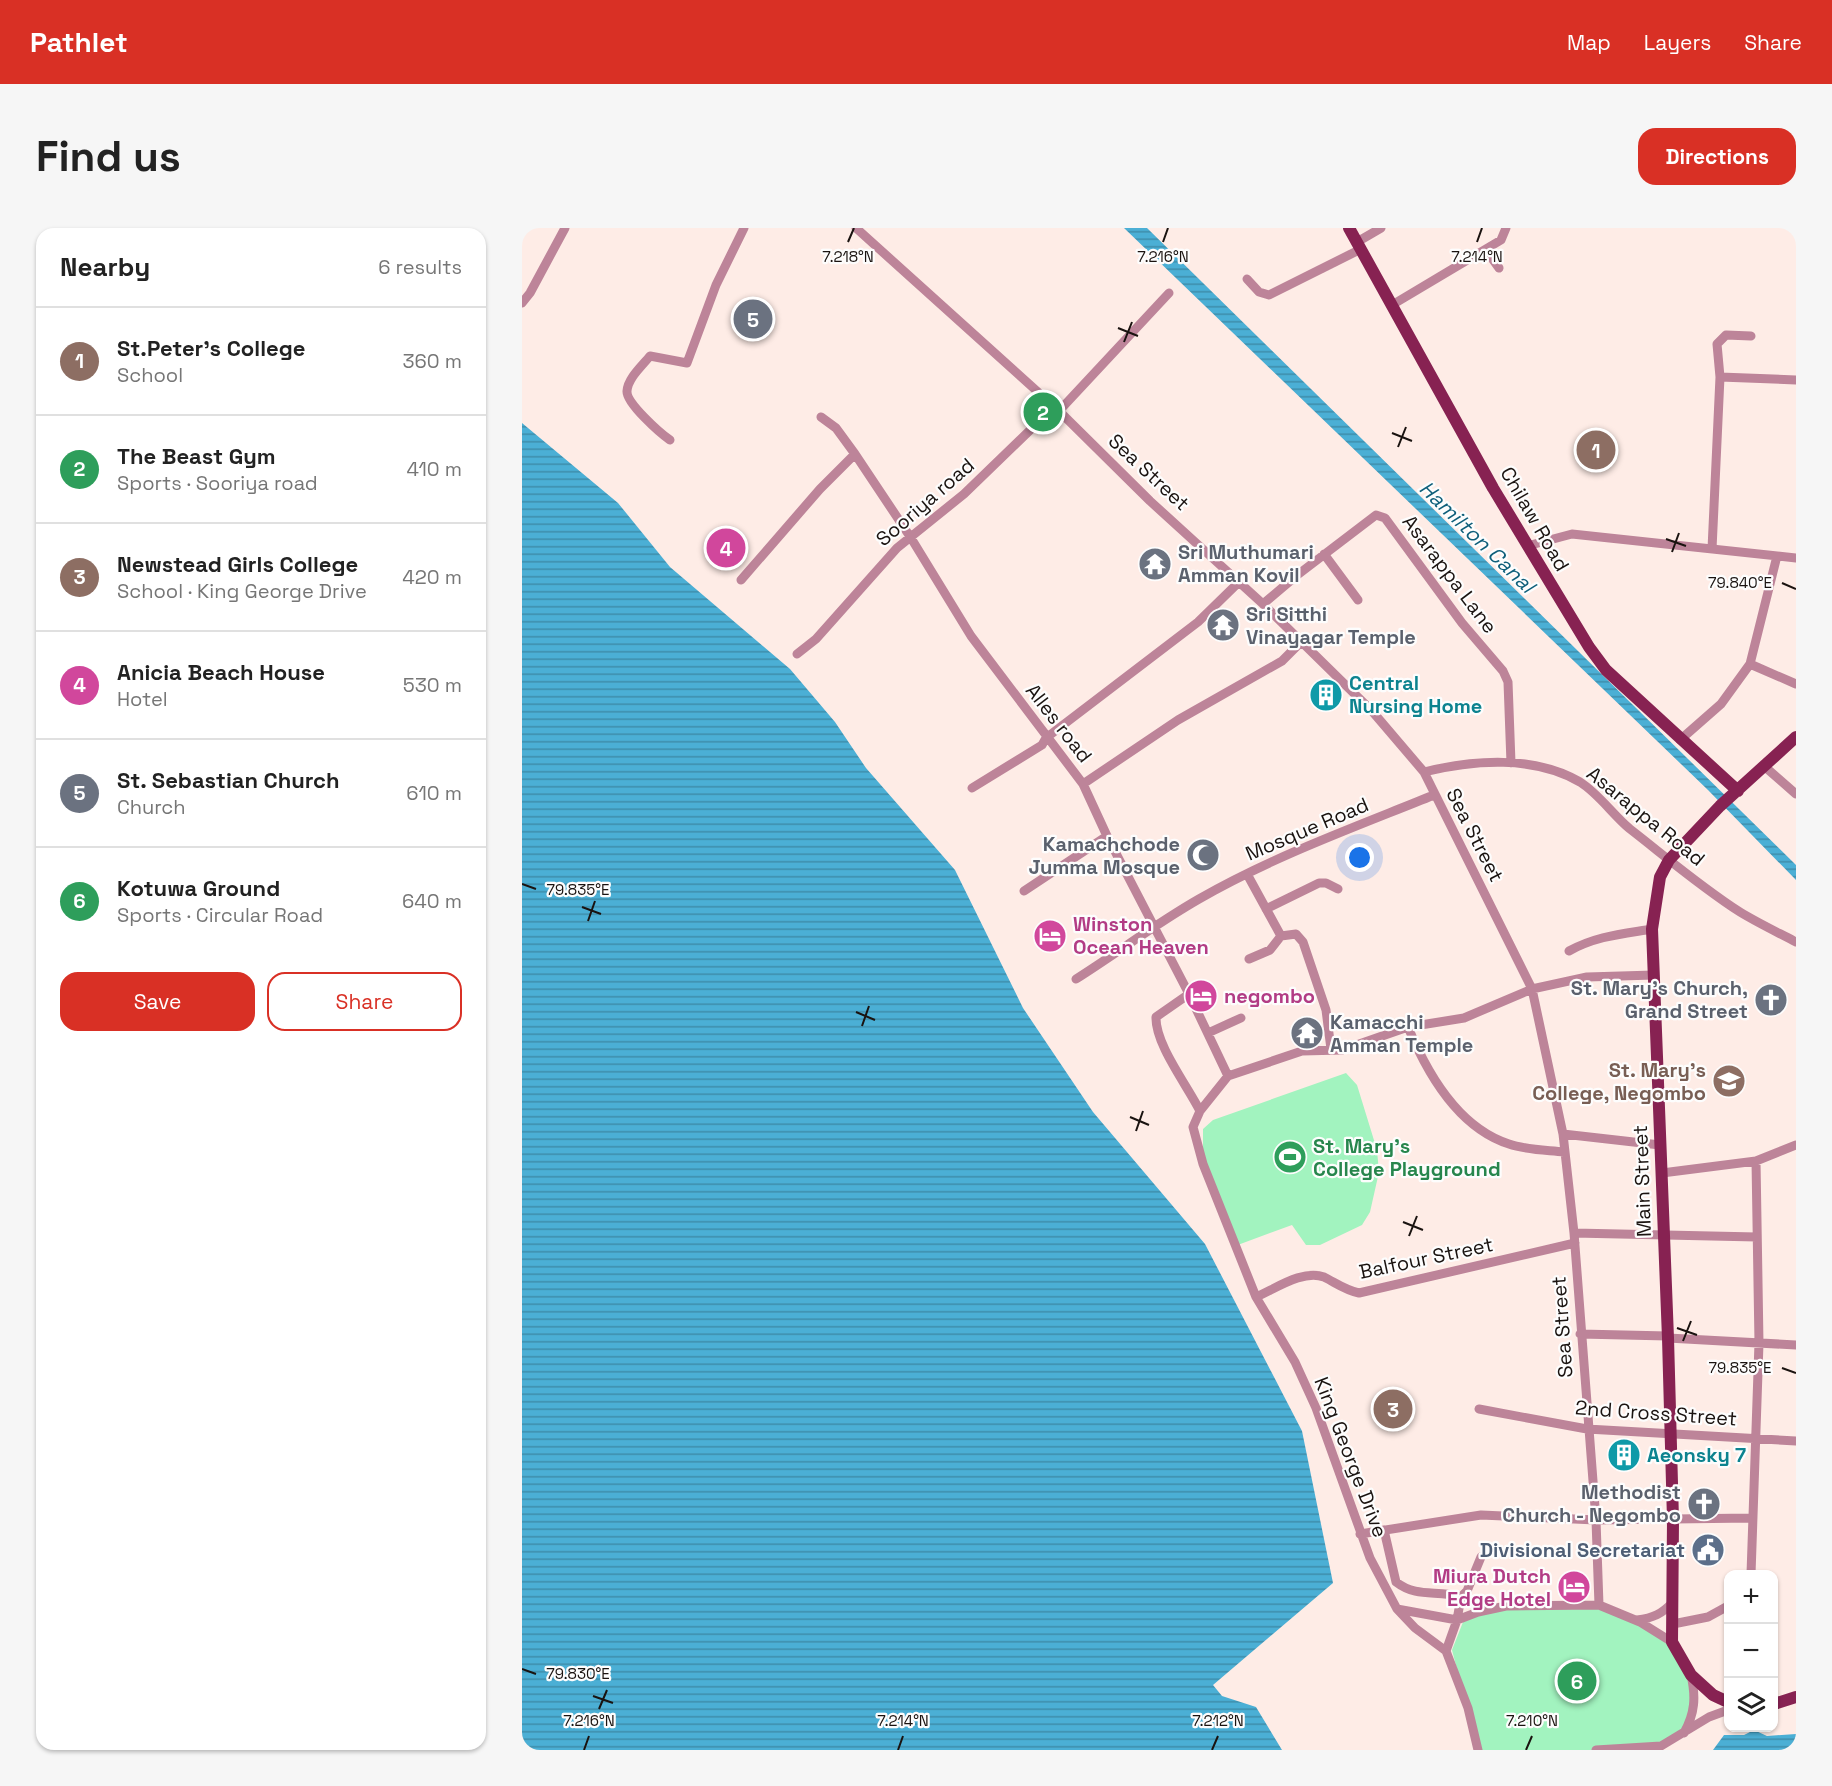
<!DOCTYPE html>
<meta charset="utf-8">
<style>
:root{--surface:#fff;--page:#f6f6f6;--text:#222;--muted:#767676;--line:#e0e0e0;--accent:#d93025}
body{margin:0;font-family:"Space Grotesk",sans-serif;background:var(--page);color:var(--text)}
.controls{position:absolute;right:18px;bottom:18px;display:grid;overflow:hidden;border-radius:12px;box-shadow:0 2px 4px #0004}
.controls button{width:54px;height:54px;display:grid;place-items:center;padding:0;border:0;border-bottom:2px solid var(--line);background:var(--surface);color:var(--text);font:30px sans-serif}
.you{position:absolute;left:838px;top:630px;width:21px;height:21px;margin:-15px;border:4px solid #fff;border-radius:50%;background:#1a73e8;box-shadow:0 0 0 9px #1a73e833}
.badge{display:grid;place-items:center;width:39px;height:39px;border-radius:50%;background:var(--accent);color:#fff;font-size:20px;font-weight:700}
.pin{position:absolute;translate:-50% -50%;border:3px solid #fff;box-shadow:0 2px 6px #0006}
.list{margin:0;padding:0;list-style:none}
h2{display:flex;justify-content:space-between;align-items:center;height:78px;margin:0;padding:0 24px;font-size:26px}
h2 small{font-size:20px;font-weight:400;color:var(--muted)}
.list li{display:grid;grid-template-columns:39px 1fr auto;gap:18px;align-items:center;box-sizing:border-box;height:108px;padding:0 24px;border-top:2px solid var(--line)}
.list b{display:block;font-size:22px;white-space:nowrap}
.list p{margin:0;font-size:20px;white-space:nowrap;color:var(--muted)}
.list em{font-size:20px;font-style:normal;color:var(--muted)}
.actions{display:flex;gap:12px;padding:18px 24px}
.actions a{flex:1;padding:14px 0;border:2px solid var(--accent);border-radius:18px;text-align:center;font-size:21px;color:var(--accent)}
.actions .main{background:var(--accent);color:#fff}
.icon{flex:none;width:33px;height:33px;fill:none;stroke:currentColor;stroke-width:2;stroke-linecap:round;stroke-linejoin:round}
.map{position:relative;flex:none;width:1274px;height:1522px;overflow:hidden;border-radius:18px}
header{display:flex;align-items:center;gap:36px;box-sizing:border-box;height:84px;padding:0 30px;background:var(--accent);color:#fff}
header strong{font-size:28px}
nav{display:flex;gap:33px;margin-inline-start:auto;font-size:21px}
.intro{display:flex;align-items:center;justify-content:space-between;box-sizing:border-box;height:144px;padding:0 36px}
h1{margin:0;font-size:42px}
.button{padding:15px 27px;border-radius:18px;background:var(--accent);color:#fff;font-size:21px;font-weight:700}
main{display:flex;gap:36px;padding:0 36px}
aside{flex:1;background:var(--surface);border-radius:18px;box-shadow:0 2px 4px #0004}
.map>svg:first-child{display:block}
.park{fill:#a2f3bf}
.water{fill:url(#water-rules)}
.lines{fill:none;stroke-linecap:round;stroke-linejoin:round}
.minor{stroke:#bd8499;stroke-width:9}
.major{stroke:#872252;stroke-width:12}
.ticks{fill:none;stroke:#1a1310;stroke-width:2}
.labels{text-anchor:middle;stroke-width:4.5;stroke-linejoin:round;paint-order:stroke}
.street-label{font-size:20px;fill:#1a1310;stroke:#fdfdfd}
.worship-label{font-size:20px;font-weight:bold;fill:#5b616d;stroke:#fdfdfd;text-anchor:start}
.culture-label{font-size:20px;font-weight:bold;fill:#0d838f;stroke:#fdfdfd;text-anchor:start}
.hotel-label{font-size:20px;font-weight:bold;fill:#b23c85;stroke:#fdfdfd;text-anchor:start}
.education-label{font-size:20px;font-weight:bold;fill:#785e54;stroke:#fdfdfd;text-anchor:end}
.leisure-label{font-size:20px;font-weight:bold;fill:#27864d;stroke:#fdfdfd;text-anchor:start}
.service-label{font-size:20px;font-weight:bold;fill:#4e5e75;stroke:#fdfdfd;text-anchor:end}
.water-label{font-size:21px;font-style:italic;fill:#0f5f7a;stroke:#fdfdfd}
.ticks-label{font-size:15px;text-anchor:middle;fill:#1a1310;stroke:#fdfdfd;stroke-width:4.5;stroke-linejoin:round;paint-order:stroke}
</style>
<header>
<strong>Pathlet</strong>
<nav><a>Map</a><a>Layers</a><a>Share</a></nav>
</header>
<div class="intro"><h1>Find us</h1><a class="button">Directions</a></div>
<main>
<aside>
<h2>Nearby<small>6 results</small></h2>
<ul class="list">
<li><span class="badge" style="background:#8d6e63">1</span><div><b>St.Peter's College</b><p>School</p></div><em>360 m</em></li>
<li><span class="badge" style="background:#2e9e5b">2</span><div><b>The Beast Gym</b><p>Sports · Sooriya road</p></div><em>410 m</em></li>
<li><span class="badge" style="background:#8d6e63">3</span><div><b>Newstead Girls College</b><p>School · King George Drive</p></div><em>420 m</em></li>
<li><span class="badge" style="background:#d1479c">4</span><div><b>Anicia Beach House</b><p>Hotel</p></div><em>530 m</em></li>
<li><span class="badge" style="background:#6b7280">5</span><div><b>St. Sebastian Church</b><p>Church</p></div><em>610 m</em></li>
<li><span class="badge" style="background:#2e9e5b">6</span><div><b>Kotuwa Ground</b><p>Sports · Circular Road</p></div><em>640 m</em></li>
</ul>
<div class="actions"><a class="main">Save</a><a>Share</a></div>
</aside>
<div class="map">
<svg width="1274" height="1522" viewBox="0 0 1274 1522">
<defs>
<pattern id="water-rules" width="6" height="5" patternUnits="userSpaceOnUse" patternTransform="scale(1.5)"><rect width="6" height="5" fill="#4bafd5"/><path d="M0 2.5h6" fill="none" stroke="#3e8dab"/></pattern>
</defs>
<rect width="100%" height="100%" fill="#feece6"/>
<path class="park" d="M824 845 835 857 855 922 857 944 848 984 840 997 798 1017H784L770 997 713 1018 681 936V901L691 892Z
M960 1377H1077L1150 1414 1169 1447V1492L1145 1515 1074 1522H956L930 1422 941 1394Z"/>
<path class="water" d="M602 0H625L1274 637V652L1186 562Z
M0 195 96 275 148 339 268 441 313 494 344 540 433 642 501 780 571 884 683 1016 780 1203 811 1355 691 1457 700 1468 734 1479 760 1522H0Z
M1232 1502 1245 1508 1274 1506V1522H1191L1202 1507H1222Z"/>
<g class="lines">
<path class="minor" d="M334 0 537 183 628 273 741 376 850 483 902 544 1010 761 1041 906 1052 1005 1074 1292 1077 1377
M835 14 859 0
M964 22 977 40
M725 51 737 64 747 67 839 21
M0 75 8 65 43 0
M870 77 979 12 984 0
M1198 149 1274 152
M537 183 647 65
M299 189 314 200 333 226 389 310 449 408 561 556 585 608 667 766 706 848
M148 212C138 205 104 175 105 163 106 150 120 138 128 128L165 135 194 57 222 0
M1005 318 1050 306 1274 330
M1190 321 1198 149 1195 116 1204 107 1229 108
M802 326 836 372
M219 352 298 261 333 226
M741 376 774 348 854 287 863 290 940 395 981 443 986 454 989 535
M275 426 294 411 375 320 442 266 533 178
M1228 436 1274 456
M1158 512 1199 476 1228 436 1255 328
M1242 538 1274 566
M902 544C951 532 1012 527 1058 554 1077 566 1091 587 1108 601 1144 629 1179 659 1218 684 1236 695 1255 704 1274 714
M561 556 656 492 760 433 778 415
M450 560 520 517 524 510 676 394 717 354
M725 646 759 708 774 706 781 714 804 782 809 821
M502 663 585 608
M744 681 797 655H804L816 661
M1047 723C1074 708 1100 706 1130 701
M727 731 748 722 759 708
M1132 747 1065 749 1010 761 942 790 886 799 820 822 780 823 706 848 678 883 671 899 681 936 734 1069 773 1134 794 1180 848 1330 875 1381 935 1392 956 1384 984 1378 1077 1377 1118 1394 1150 1414
M554 751C595 725 635 695 677 671 752 628 833 599 912 567
M667 766 634 789C633 816 665 857 678 883
M886 799C905 845 937 900 987 916 1004 922 1024 922 1042 924
M686 805 719 790
M1041 906 1138 917
M1140 945 1234 933 1274 917
M1052 1005 1235 1009
M734 1069C753 1061 781 1041 802 1049 814 1055 823 1062 837 1065L1053 1015
M1058 1106 1146 1108
M1146 1110 1274 1117
M957 1181 1065 1201 1274 1213
M862 1302 874 1354C896 1371 915 1361 939 1369
M838 1306 959 1287 1074 1292 1229 1290
M1229 1346 1237 1115 1234 933
M875 1381 893 1400 924 1423
M1115 1392C1131 1390 1140 1386 1151 1374
M1151 1396 1186 1389 1206 1378
M1162 1505C1173 1485 1174 1469 1169 1447
M956 1522 946 1480 924 1423 935 1392 939 1369 945 1363 959 1329
M1074 1522 1139 1518 1187 1489 1206 1482"/>
<path class="major" d="M827 0 971 260 1067 419 1084 442 1216 563
M1206 1474 1191 1467 1169 1447 1150 1414 1151 1292 1146 1110 1130 701 1138 649 1147 632 1198 578 1274 509
M1252 1476 1274 1469"/>
</g>
<path class="ticks" d="M326 14 332 0M641 14 646 0M955 14 960 0M596 100 616 108M602 114 610 94M870 205 890 213M876 219 884 199M1144 311 1164 318M1150 324 1157 305M1260 355 1274 361M0 656 14 661M60 679 79 686M66 693 73 673M334 784 353 792M340 798 347 778M608 889 627 897M614 903 621 883M881 994 901 1002M887 1008 895 988M1155 1100 1175 1107M1161 1113 1169 1093M1260 1140 1274 1145M0 1441 14 1446M71 1468 91 1475M77 1481 85 1462M62 1522 67 1508M376 1522 381 1508M690 1522 696 1508M1004 1522 1010 1508"/>
<defs>
<symbol id="temple-disc" viewBox="-11 -11 22 22"><circle r="9.5" fill="#6b7280" stroke="#fdfdfd"/><path d="M0-6L5-2H3V0L6.5 2.5H4V6H1.5V3h-3V6H-4V2.5H-6.5L-3 0V-2H-5Z" fill="#fff"/></symbol>
<symbol id="building-disc" viewBox="-11 -11 22 22"><circle r="9.5" fill="#0f9aa8" stroke="#fdfdfd"/><path d="M-4-6H4V6H1V3H-1V6H-4ZM-2.5-4.3h1.7v1.8h-1.7ZM.8-4.3h1.7v1.8H.8ZM-2.5-1h1.7V.8h-1.7ZM.8-1h1.7V.8H.8Z" fill="#fff"/></symbol>
<symbol id="mosque-disc" viewBox="-11 -11 22 22"><circle r="9.5" fill="#6b7280" stroke="#fdfdfd"/><path d="M3.5-4.9A6 6 0 1 0 3.5 4.9A5 5 0 1 1 3.5-4.9Z" fill="#fff"/></symbol>
<symbol id="hotel-disc" viewBox="-11 -11 22 22"><circle r="9.5" fill="#d1479c" stroke="#fdfdfd"/><path d="M-6-4.5h1.5V1H6V5H4.5V3h-9V5H-6ZM-4 0a1.8 1.8 0 1 1 3.6 0ZM.5 0V-2.5h3Q6-2.5 6 0Z" fill="#fff"/></symbol>
<symbol id="church-disc" viewBox="-11 -11 22 22"><circle r="9.5" fill="#6b7280" stroke="#fdfdfd"/><path d="M-1.2-6h2.4v3.5h3.3v2.4h-3.3V6h-2.4V-.1h-3.3v-2.4h3.3Z" fill="#fff"/></symbol>
<symbol id="university-disc" viewBox="-11 -11 22 22"><circle r="9.5" fill="#8d6e63" stroke="#fdfdfd"/><path d="M0-5L7-2L0 1L-7-2ZM-4 1L0 2.5L4 1V4Q0 6-4 4Z" fill="#fff"/></symbol>
<symbol id="stadium-disc" viewBox="-11 -11 22 22"><circle r="9.5" fill="#2e9e5b" stroke="#fdfdfd"/><path d="M0-5a6.5 5 0 1 0 0 10a6.5 5 0 1 0 0-10ZM-3.5-1.8h7v3.6h-7Z" fill="#fff"/></symbol>
<symbol id="civic-disc" viewBox="-11 -11 22 22"><circle r="9.5" fill="#5c6f8a" stroke="#fdfdfd"/><path d="M-.6-6.5H3V-4.5H.6V-3L4-1V1h2V6H-6V1h2V-1L-.6-3ZM-1.2 2.5V6h2.4V2.5Z" fill="#fff"/></symbol>
</defs>
<g fill-rule="evenodd">
<use href="#temple-disc" x="614" y="317" width="38" height="38"/>
<use href="#temple-disc" x="682" y="378" width="38" height="38"/>
<use href="#building-disc" x="785" y="448" width="38" height="38"/>
<use href="#mosque-disc" x="662" y="608" width="38" height="38"/>
<use href="#hotel-disc" x="509" y="689" width="38" height="38"/>
<use href="#hotel-disc" x="660" y="749" width="38" height="38"/>
<use href="#church-disc" x="1230" y="753" width="38" height="38"/>
<use href="#temple-disc" x="766" y="786" width="38" height="38"/>
<use href="#university-disc" x="1188" y="834" width="38" height="38"/>
<use href="#stadium-disc" x="749" y="910" width="38" height="38"/>
<use href="#building-disc" x="1083" y="1208" width="38" height="38"/>
<use href="#church-disc" x="1163" y="1257" width="38" height="38"/>
<use href="#civic-disc" x="1167" y="1303" width="38" height="38"/>
<use href="#hotel-disc" x="1033" y="1340" width="38" height="38"/>
</g>
<g class="labels">
<g class="street-label">
<text transform="translate(627 244) rotate(43)" y="7">Sea Street</text>
<text transform="translate(403 274) rotate(-41)" y="7">Sooriya road</text>
<text transform="translate(1013 291) rotate(60)" y="7">Chilaw Road</text>
<text transform="translate(928 346) rotate(53)" y="7">Asarappa Lane</text>
<text transform="translate(537 495) rotate(52)" y="7">Alles road</text>
<text transform="translate(1124 588) rotate(39)" y="7">Asarappa Road</text>
<text transform="translate(785 601) rotate(-23)" y="7">Mosque Road</text>
<text transform="translate(953 607) rotate(63)" y="7">Sea Street</text>
<text transform="translate(1120 953) rotate(-92)" y="7">Main Street</text>
<text transform="translate(904 1030) rotate(-12)" y="7">Balfour Street</text>
<text transform="translate(1040 1099) rotate(-94)" y="7">Sea Street</text>
<text transform="translate(1134 1185) rotate(4)" y="7">2nd Cross Street</text>
<text transform="translate(829 1229) rotate(69)" y="7">King George Drive</text>
</g>
<g class="worship-label">
<text x="656" y="331">Sri Muthumari<tspan x="656" dy="23">Amman Kovil</tspan></text>
<text x="724" y="393">Sri Sitthi<tspan x="724" dy="23">Vinayagar Temple</tspan></text>
<text x="658" y="623" text-anchor="end">Kamachchode<tspan x="658" dy="23">Jumma Mosque</tspan></text>
<text x="1226" y="767" text-anchor="end">St. Mary's Church,<tspan x="1226" dy="23">Grand Street</tspan></text>
<text x="808" y="801">Kamacchi<tspan x="808" dy="23">Amman Temple</tspan></text>
<text x="1159" y="1271" text-anchor="end">Methodist<tspan x="1159" dy="23">Church - Negombo</tspan></text>
</g>
<g class="culture-label">
<text x="827" y="462">Central<tspan x="827" dy="23">Nursing Home</tspan></text>
<text x="1125" y="1234">Aeonsky 7</text>
</g>
<g class="hotel-label">
<text x="551" y="703">Winston<tspan x="551" dy="23">Ocean Heaven</tspan></text>
<text x="702" y="775">negombo</text>
<text x="1029" y="1355" text-anchor="end">Miura Dutch<tspan x="1029" dy="23">Edge Hotel</tspan></text>
</g>
<g class="education-label">
<text x="1184" y="849">St. Mary's<tspan x="1184" dy="23">College, Negombo</tspan></text>
</g>
<g class="leisure-label">
<text x="791" y="925">St. Mary's<tspan x="791" dy="23">College Playground</tspan></text>
</g>
<g class="service-label">
<text x="1163" y="1329">Divisional Secretariat</text>
</g>
<g class="water-label">
<text transform="translate(955 309) rotate(44)" y="7">Hamilton Canal</text>
</g>
</g>
<g class="ticks-label">
<text x="326" y="34">7.218°N</text>
<text x="641" y="34">7.216°N</text>
<text x="955" y="34">7.214°N</text>
<text x="1218" y="360">79.840°E</text>
<text x="56" y="667">79.835°E</text>
<text x="1218" y="1145">79.835°E</text>
<text x="56" y="1451">79.830°E</text>
<text x="67" y="1498">7.216°N</text>
<text x="381" y="1498">7.214°N</text>
<text x="696" y="1498">7.212°N</text>
<text x="1010" y="1498">7.210°N</text>
</g>
</svg>
<div class="controls">
<button>+</button>
<button>−</button>
<button><svg class="icon" aria-label="layers" viewBox="0 0 24 24"><path d="M12 4l9 5-9 5-9-5zM3 14l9 5 9-5"/></svg></button>
</div>
<div class="you"></div>
<div class="pin badge" style="left:1074px;top:222px;background:#8d6e63">1</div>
<div class="pin badge" style="left:521px;top:184px;background:#2e9e5b">2</div>
<div class="pin badge" style="left:871px;top:1181px;background:#8d6e63">3</div>
<div class="pin badge" style="left:204px;top:320px;background:#d1479c">4</div>
<div class="pin badge" style="left:231px;top:91px;background:#6b7280">5</div>
<div class="pin badge" style="left:1055px;top:1453px;background:#2e9e5b">6</div>
</div>
</main>
